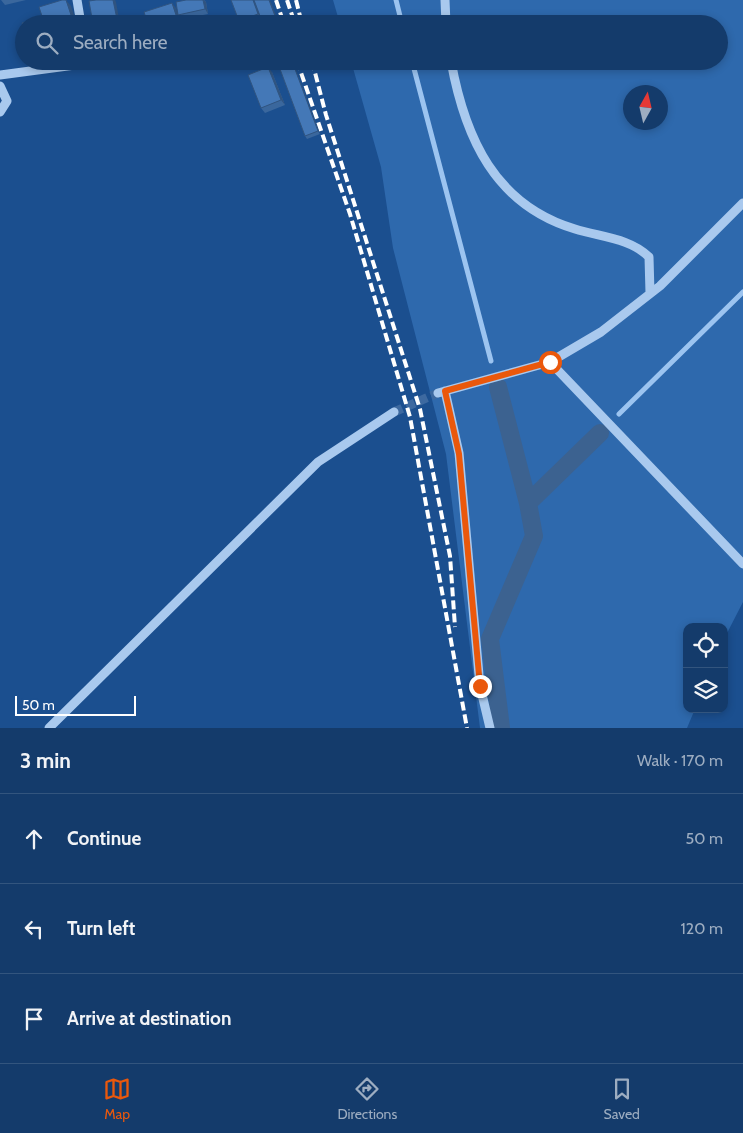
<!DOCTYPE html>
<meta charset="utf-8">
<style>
:root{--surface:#143b6b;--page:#1d4271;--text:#f1f3f6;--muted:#9dadc1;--line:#33557e;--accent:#ea580c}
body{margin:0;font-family:Cabin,sans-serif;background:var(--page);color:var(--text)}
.controls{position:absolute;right:15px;bottom:15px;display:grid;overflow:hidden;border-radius:10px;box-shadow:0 2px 8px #0003}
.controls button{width:45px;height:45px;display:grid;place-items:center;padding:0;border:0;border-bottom:1px solid var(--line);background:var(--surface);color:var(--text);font:25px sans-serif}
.compass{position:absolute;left:623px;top:85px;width:45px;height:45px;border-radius:50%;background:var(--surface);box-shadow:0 2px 8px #0003;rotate:8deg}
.scale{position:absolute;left:15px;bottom:12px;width:121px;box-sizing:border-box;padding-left:5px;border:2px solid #fff;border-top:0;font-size:14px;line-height:18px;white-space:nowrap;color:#fff;-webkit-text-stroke:4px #1b4f8f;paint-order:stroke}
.stop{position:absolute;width:15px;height:15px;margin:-11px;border:4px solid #ea580c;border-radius:50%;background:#fff}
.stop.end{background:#ea580c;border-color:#fff;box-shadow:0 1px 5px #0008}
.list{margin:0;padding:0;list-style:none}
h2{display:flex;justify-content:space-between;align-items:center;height:65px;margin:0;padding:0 20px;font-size:21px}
h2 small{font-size:16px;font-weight:400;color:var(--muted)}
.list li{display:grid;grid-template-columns:32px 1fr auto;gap:15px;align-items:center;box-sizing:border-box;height:90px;padding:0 20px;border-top:1px solid var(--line)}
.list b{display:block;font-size:19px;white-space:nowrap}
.list em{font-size:16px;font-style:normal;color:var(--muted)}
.icon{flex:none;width:28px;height:28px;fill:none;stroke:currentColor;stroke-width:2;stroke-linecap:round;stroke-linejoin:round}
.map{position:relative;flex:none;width:743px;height:728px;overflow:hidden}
.search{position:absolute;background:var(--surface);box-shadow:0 2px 8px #0003;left:15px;right:15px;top:15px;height:55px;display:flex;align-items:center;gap:12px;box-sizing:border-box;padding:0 18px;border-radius:28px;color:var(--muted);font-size:19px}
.sheet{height:335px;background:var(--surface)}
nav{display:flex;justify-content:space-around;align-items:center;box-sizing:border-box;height:70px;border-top:1px solid var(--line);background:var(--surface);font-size:14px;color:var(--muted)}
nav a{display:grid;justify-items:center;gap:2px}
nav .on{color:var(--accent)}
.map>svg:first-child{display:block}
.green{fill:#2e69ad;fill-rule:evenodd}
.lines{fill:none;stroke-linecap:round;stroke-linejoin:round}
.stream{stroke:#9cc4f0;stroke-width:5}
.canal{stroke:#3c6290;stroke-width:18}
.minor-tunnel{stroke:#3d69a0;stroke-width:9;stroke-dasharray:9 4.5;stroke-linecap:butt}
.minor{stroke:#a9c9ee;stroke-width:9}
.rail{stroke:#fff;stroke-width:4;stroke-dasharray:9 4;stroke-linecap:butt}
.wall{fill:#3a679d}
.shaded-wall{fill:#305480}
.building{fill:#4478b7;stroke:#305480}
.route{stroke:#ea580c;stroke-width:6}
</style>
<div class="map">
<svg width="743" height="728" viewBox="0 0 743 728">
<rect width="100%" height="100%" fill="#1b4f8f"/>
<path class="green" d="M333 0H743V602L724 639V627H687V709H695L687 728H480L446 454 393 248 381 167 351 61H719V24H340ZM630 92H660V122H630Z"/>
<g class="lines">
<path class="stream" d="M396 0 402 24
M412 61 491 361
M619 414 743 292"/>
<path class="canal" d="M498 387 528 503 534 536 490 639 501 728
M528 503 600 433"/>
<path class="minor-tunnel" d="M394 412 438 393"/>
<path class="minor" d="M77 0 81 24
M445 0 446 24
M451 61C465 138 495 205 575 229 600 237 630 238 649 257L650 293
M0 75 75 65 81 61
M0 86 7 101 0 112
M550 362 743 564
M445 391 459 453 480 686 490 728
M438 393 550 362 601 332 660 286 743 203
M49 728 318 462 394 412"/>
<path class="rail" d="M276 0 284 24
M287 0 295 24
M296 0 302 24
M297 61 350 214 410 417 467 728
M312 61 326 115 420 409 450 556 455 627"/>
</g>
<path class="wall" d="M1 0H26L5 5Z
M186 0H204L206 2 208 14 189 18 207 17 209 19 186 18 182 19 178 15Z
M270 0 261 19 248 24H241L239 21Z
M277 61 320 134 307 139 305 136Z
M272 72 285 105 265 113 261 108Z"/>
<path class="shaded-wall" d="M66 0 71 6 77 24H74Z
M113 0H115L116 2 120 24H118Z
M203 0H204L206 2 208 14 205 9Z
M253 0H254L262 19 258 14Z
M269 0H270L279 24H278Z
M172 3 176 8 181 24H179Z
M292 61 320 134 318 131Z
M268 67 272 72 285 105 281 100Z"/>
<path class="building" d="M62 0H66L74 24H24V28L22 23 42 16 39 7Z
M96 0H113L118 24H93L89 1Z
M186 0H203L205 9 178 15 176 2Z
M231 0H253L258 14 239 21Z
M254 0H269L278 24H263Z
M172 3 179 24H148L144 12Z
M207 17 208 24H187L186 18Z
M277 61H292L318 131 305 136Z
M268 67 281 100 261 108 248 75Z"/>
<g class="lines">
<path class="route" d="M480 686 459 454 445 391 550 362"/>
</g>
</svg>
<div class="controls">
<button><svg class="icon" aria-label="locate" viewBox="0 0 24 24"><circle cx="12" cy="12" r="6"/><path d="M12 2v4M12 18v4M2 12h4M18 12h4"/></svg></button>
<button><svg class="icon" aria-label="layers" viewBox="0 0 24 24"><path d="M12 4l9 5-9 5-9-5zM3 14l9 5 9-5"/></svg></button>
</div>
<svg class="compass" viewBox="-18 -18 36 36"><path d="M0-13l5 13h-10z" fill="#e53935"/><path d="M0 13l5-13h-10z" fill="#9dadc1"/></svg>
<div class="scale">50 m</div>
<div class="stop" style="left:550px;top:362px"></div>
<div class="stop end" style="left:480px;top:686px"></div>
<div class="search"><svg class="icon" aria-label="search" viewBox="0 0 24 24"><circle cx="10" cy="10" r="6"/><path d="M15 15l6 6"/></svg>Search here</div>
</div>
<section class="sheet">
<h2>3 min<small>Walk · 170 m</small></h2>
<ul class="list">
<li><svg class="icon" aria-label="ahead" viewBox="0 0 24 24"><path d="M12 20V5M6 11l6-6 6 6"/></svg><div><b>Continue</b></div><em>50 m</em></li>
<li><svg class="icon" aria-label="left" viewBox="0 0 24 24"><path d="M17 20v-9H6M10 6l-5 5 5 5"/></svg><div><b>Turn left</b></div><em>120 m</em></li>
<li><svg class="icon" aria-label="arrive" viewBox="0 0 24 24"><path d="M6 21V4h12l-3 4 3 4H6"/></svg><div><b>Arrive at destination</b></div></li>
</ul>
</section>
<nav>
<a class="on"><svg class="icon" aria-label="map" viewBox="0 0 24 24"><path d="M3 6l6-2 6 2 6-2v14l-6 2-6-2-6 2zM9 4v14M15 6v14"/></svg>Map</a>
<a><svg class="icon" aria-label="directions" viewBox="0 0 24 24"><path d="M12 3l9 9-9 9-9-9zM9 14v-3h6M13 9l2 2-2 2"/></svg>Directions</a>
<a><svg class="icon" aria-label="saved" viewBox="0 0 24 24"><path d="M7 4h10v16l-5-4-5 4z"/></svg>Saved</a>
</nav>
